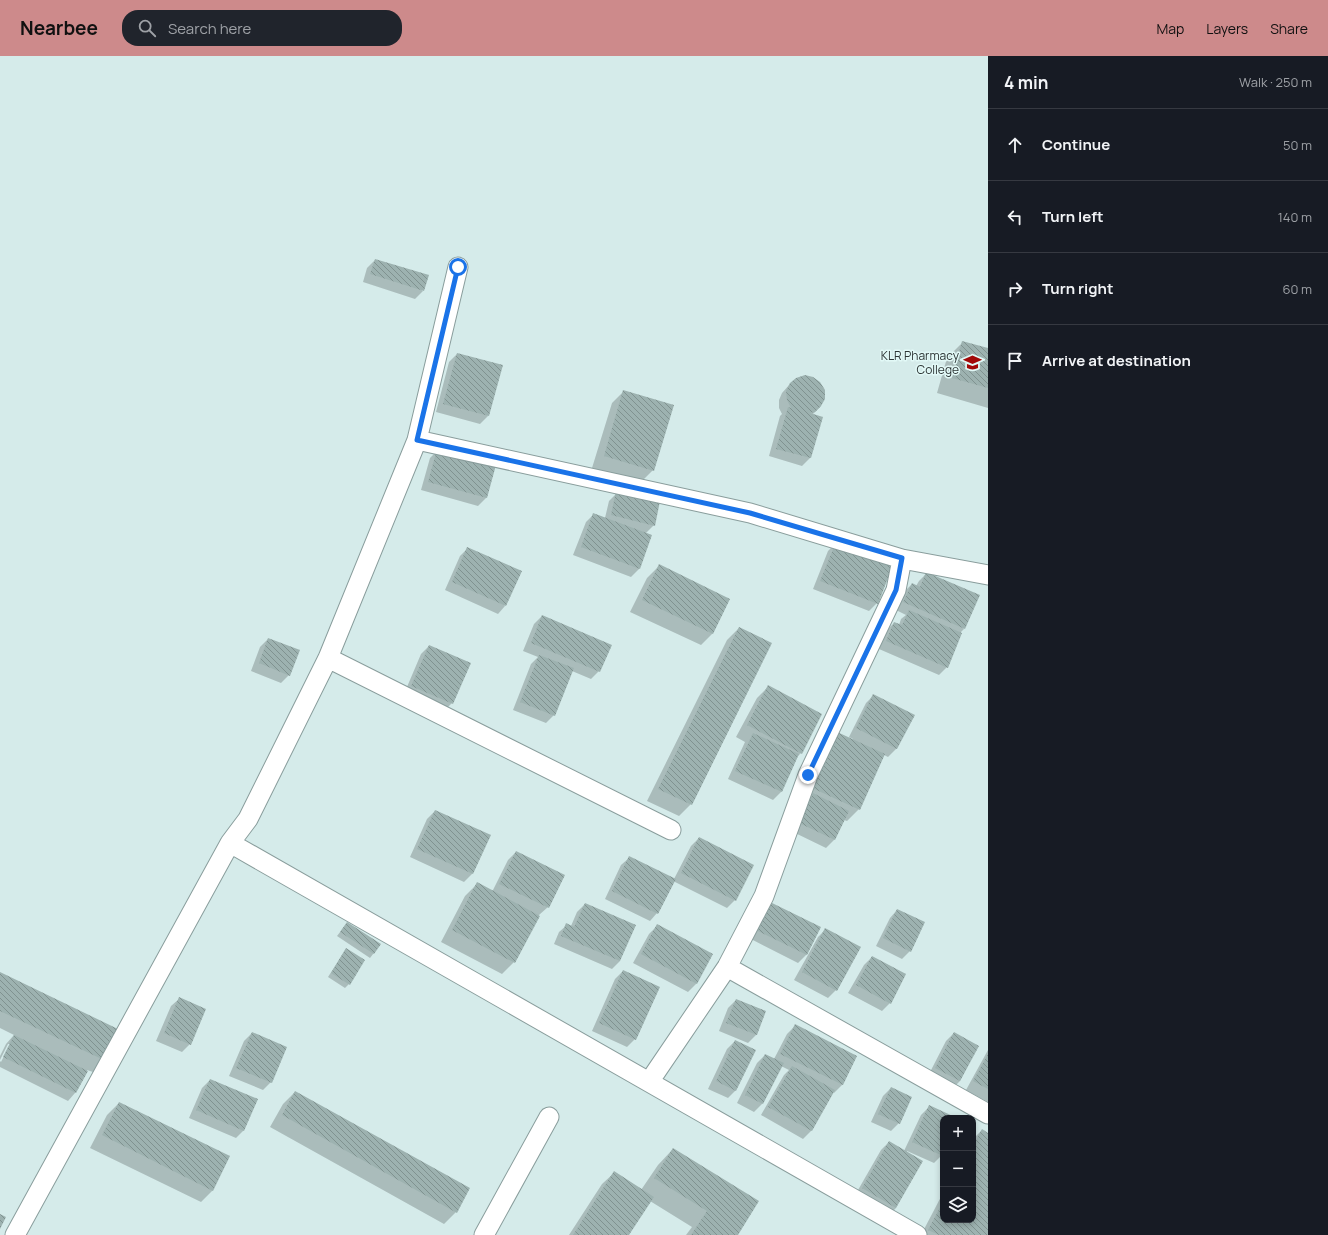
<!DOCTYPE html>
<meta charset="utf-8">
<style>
:root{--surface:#171b24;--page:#20242c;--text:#f1f3f6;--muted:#9ea1a6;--line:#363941;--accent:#cd8a8b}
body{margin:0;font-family:Manrope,sans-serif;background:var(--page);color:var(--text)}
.controls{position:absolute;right:12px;bottom:12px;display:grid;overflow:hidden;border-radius:8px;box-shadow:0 2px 6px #0003}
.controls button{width:36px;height:36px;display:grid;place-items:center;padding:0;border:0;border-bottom:1px solid var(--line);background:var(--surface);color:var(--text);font:20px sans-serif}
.stop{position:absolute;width:12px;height:12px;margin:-9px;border:3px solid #1a73e8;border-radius:50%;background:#fff}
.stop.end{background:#1a73e8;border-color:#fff;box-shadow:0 1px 4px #0008}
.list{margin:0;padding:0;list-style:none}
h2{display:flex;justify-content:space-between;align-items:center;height:52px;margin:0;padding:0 16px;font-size:17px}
h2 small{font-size:13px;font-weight:400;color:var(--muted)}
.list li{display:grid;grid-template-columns:26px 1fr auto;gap:12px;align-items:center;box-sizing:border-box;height:72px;padding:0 16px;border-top:1px solid var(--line)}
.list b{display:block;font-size:15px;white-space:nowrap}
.list em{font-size:13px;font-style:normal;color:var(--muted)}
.icon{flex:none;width:22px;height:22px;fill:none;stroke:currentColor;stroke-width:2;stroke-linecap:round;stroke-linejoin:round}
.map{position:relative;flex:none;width:988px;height:1179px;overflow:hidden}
header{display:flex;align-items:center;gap:24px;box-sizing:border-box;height:56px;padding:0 20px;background:var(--accent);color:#111}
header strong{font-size:19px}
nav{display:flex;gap:22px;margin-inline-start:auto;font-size:14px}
.search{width:280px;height:36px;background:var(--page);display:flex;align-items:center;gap:10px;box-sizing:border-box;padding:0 14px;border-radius:16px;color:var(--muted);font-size:15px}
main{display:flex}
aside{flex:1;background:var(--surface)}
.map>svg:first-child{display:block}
.shadow{fill:#0003}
.building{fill:url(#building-back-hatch)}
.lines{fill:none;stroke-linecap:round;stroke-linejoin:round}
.minor-casing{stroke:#899d9c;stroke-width:21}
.minor{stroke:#fff;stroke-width:19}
.route{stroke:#1a73e8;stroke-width:5}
.labels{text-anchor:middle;stroke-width:3;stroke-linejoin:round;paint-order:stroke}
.poi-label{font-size:12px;fill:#2d3535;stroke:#e2f9f7;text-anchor:end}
</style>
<header>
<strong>Nearbee</strong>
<div class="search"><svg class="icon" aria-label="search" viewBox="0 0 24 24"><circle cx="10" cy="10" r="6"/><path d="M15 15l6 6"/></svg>Search here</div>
<nav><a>Map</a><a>Layers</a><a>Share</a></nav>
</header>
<main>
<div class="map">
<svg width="988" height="1179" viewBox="0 0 988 1179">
<defs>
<pattern id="building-back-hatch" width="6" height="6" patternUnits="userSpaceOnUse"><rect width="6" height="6" fill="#9db2b0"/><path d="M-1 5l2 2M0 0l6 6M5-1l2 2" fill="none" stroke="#809290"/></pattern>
</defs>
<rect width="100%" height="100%" fill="#d5ebea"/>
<path class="shadow" d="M375 204 423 235 415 243 363 226 367 212Z
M963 286 988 293V352L937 337 947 302Z
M457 298 488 360 480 368 436 356 449 306Z
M790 328 821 350 812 359 810 402 802 410 769 400 780 360 782 358 779 352V344L782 337Z
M624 335 653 414 641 426 592 412 612 347Z
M438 394 495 409 486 442 478 450 421 434 430 402Z
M617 437 654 469 646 477 651 479 639 513 631 521 573 499 586 466 594 458 605 462 609 445Z
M836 487 877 547 869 555 813 533 828 495Z
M468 492 505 550 498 558 445 534 460 500Z
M659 510 713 577 701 589 630 556 647 522Z
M927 517 964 573 960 577 947 611 939 619 879 593 886 575 894 567 899 569 901 563 906 559 896 554 904 536 912 528 916 530 919 525Z
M542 560 599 615 591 623 572 615 554 659 546 667 513 654 531 608 538 601 523 595 534 568Z
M739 572 691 748 679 760 647 745 727 584Z
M268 583 289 619 281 627 251 615 260 591Z
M429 590 452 647 444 655 404 638 421 598Z
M769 630 801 697 797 701 781 736 773 744 728 723 745 686 736 681 757 642Z
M874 639 913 660 896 693 888 701 884 699 859 753 847 765 844 764 834 784 826 792 791 775 799 744 852 684 853 683 849 681 866 647Z
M435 755 489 780 472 818 464 826 410 801 427 763Z
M699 782 735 844 727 852 673 825 657 857 650 865 605 843 621 809 629 802 674 823 691 790Z
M516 796 548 851 539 859 514 906 502 918 441 886 465 840 477 828 492 836 508 804Z
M585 848 620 905 612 913 554 888 559 876 567 869 571 870 577 856Z
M897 854 910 895 902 903 876 890 890 862Z
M762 855 807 898 798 907 749 882Z
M347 867 380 889 370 902 337 880Z
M657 870 712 899 696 928 688 936 633 907 649 878Z
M826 873 836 934 828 942 794 924 818 881Z
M346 893 349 928 345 932 328 921Z
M872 901 890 947 882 955 848 937 864 909Z
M623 915 635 983 627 991 592 975 615 923Z
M0 917 105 1004 93 1016 87 1014 75 1037 68 1045 0 1011V1005L1 1006 10 988H8L0 1004V1000L6 988 14 979 0 972Z
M179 943 190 988 182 996 156 985 171 950Z
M736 944 765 955 756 979 748 987 719 975 728 952Z
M795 970 856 1000 842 1029 834 1037 833 1036 811 1075 803 1083 761 1059 784 1019 789 1014 781 1010 762 1048 754 1056 737 1047 757 1007 765 999 774 1003 787 978Z
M252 977 271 1026 263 1034 229 1020 244 985Z
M954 977 978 990 960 1025 952 1033 928 1020 946 985Z
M735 985 736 1034 728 1042 708 1033 727 993Z
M988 994V1046L966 1034Z
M210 1024 244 1074 236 1082 189 1062 202 1032Z
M891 1032 899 1067 891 1075 871 1066 883 1040Z
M295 1036 456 1156 444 1168 270 1071 283 1048Z
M119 1047 213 1134 201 1146 90 1092 107 1059Z
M929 1051 954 1062H943L942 1099 934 1107 907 1095 896 1152 888 1160 854 1141 881 1094 889 1086 904 1095 921 1059Z
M982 1074 988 1078V1179H921L943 1137V1164H973V1083Z
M673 1093 737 1179H686L692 1171 650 1145 628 1179H569L602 1128 614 1117 641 1134 658 1109Z"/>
<path class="building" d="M375 203 429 219 424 235 370 218Z
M962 285 988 292V332L952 322Z
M457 297 503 309 489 360 443 348Z
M805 319 813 321 820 326 825 334V343L821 350 815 356 810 357 823 361 811 402 776 393 788 351 791 352 787 344 786 335 790 327 796 322Z
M623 334 674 349 654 415 604 400Z
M437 393 496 409 487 442 428 426Z
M616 435 660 445 655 470 611 459Z
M593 457 652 479 640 513 581 491Z
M836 486 893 509 878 548 820 525Z
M467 491 522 515 506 550 452 526Z
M659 508 730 543 713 578 642 544Z
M926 516 980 539 965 573 903 546 912 527 920 531Z
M909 554 962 577 948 612 886 585 894 566 902 569Z
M542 559 612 589 600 616 531 587Z
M739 571 772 587 692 749 658 733Z
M268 582 300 594 290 620 259 607Z
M429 589 471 607 453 648 411 630Z
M539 599 574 612 555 660 520 646Z
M768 629 822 658 802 698 747 669Z
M873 638 915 659 897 693 856 672Z
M835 675 885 698 860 754 810 731Z
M753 677 799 698 782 736 735 715Z
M813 737 849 755 835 784 799 767Z
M435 754 491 779 473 818 417 793Z
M699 781 754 809 736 845 681 817Z
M516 795 565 819 549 852 499 828Z
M629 800 676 823 658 858 612 835Z
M477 826 540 860 515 907 452 874Z
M770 846 821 871 807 899 756 874Z
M585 847 636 869 620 905 561 880 566 867 574 871Z
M897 853 925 866 911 896 883 882Z
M347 866 381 888 374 898 340 876Z
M657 868 713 898 697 928 641 898Z
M825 872 861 891 837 935 802 916Z
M346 892 365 904 350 929 331 917Z
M872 900 906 918 891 948 856 929Z
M623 914 660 931 636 984 599 967Z
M0 916 120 974 106 1005 0 955Z
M179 941 206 953 191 989 164 977Z
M736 943 766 955 757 979 726 967Z
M795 968 857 1000 843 1029 780 998Z
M252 976 287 991 272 1027 236 1012Z
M954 976 979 990 960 1025 935 1012Z
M14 979 88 1015 76 1037 3 1001Z
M735 984 756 994 736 1035 716 1025Z
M765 998 784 1007 763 1048 745 1039Z
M988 998V1033L973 1025Z
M792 1010 835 1034 812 1075 768 1051Z
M210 1023 258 1043 244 1075 196 1054Z
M891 1031 912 1041 900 1068 878 1058Z
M295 1035 470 1132 457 1157 282 1059Z
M119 1046 230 1100 213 1135 102 1079Z
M929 1049 957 1062H943V1100L912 1086Z
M982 1073 988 1077V1179H939L928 1174 943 1146V1164H973V1090Z
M889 1085 923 1105 896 1152 862 1132Z
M673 1092 759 1145 738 1179H691L707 1155 654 1122Z
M614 1115 654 1141 629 1179H573Z
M0 1158 6 1161 0 1173Z"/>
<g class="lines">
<defs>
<path id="minor" d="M417 384 750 457 902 503 988 519
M328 602 671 774
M230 787 248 763 328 602 417 384 458 211
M727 911 988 1058
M649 1026 727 911 764 840 808 719 896 534 902 503
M15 1179 230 787 917 1179
M484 1179 549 1061"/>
</defs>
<use href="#minor" class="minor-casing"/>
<use href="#minor" class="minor"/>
</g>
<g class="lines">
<path class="route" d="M458 211 417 384 750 457 902 502 896 534 808 719"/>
</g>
<defs>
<symbol id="university-bare" viewBox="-9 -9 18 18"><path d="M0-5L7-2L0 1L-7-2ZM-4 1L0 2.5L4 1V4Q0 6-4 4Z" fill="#a20909" stroke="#e2f9f7" stroke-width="2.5" paint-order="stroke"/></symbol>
</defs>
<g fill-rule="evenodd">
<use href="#university-bare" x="960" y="294" width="25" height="25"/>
</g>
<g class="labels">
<g class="poi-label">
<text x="959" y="304">KLR Pharmacy<tspan x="959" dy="14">College</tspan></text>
</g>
</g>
</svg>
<div class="controls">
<button>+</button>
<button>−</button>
<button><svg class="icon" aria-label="layers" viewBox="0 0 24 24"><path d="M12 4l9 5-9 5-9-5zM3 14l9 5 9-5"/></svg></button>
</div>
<div class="stop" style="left:458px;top:211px"></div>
<div class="stop end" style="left:808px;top:719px"></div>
</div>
<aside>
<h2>4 min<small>Walk · 250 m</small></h2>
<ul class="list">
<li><svg class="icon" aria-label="ahead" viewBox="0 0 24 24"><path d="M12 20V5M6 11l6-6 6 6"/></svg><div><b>Continue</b></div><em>50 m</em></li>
<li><svg class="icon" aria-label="left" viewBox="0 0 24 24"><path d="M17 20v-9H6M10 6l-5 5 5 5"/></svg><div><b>Turn left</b></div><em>140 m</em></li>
<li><svg class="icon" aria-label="right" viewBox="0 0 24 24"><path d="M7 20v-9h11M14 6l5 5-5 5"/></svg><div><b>Turn right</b></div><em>60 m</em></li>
<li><svg class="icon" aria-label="arrive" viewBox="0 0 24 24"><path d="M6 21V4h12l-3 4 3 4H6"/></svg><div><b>Arrive at destination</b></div></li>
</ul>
</aside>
</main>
